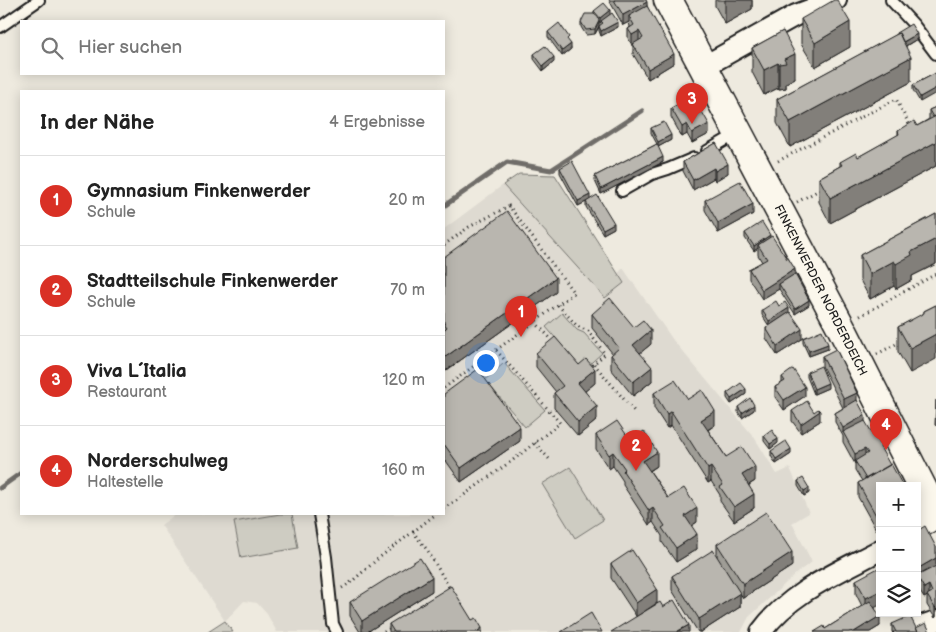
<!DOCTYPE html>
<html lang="de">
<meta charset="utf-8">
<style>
:root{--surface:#fff;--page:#f2f2f2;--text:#222;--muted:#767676;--line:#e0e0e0;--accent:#d93025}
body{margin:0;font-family:"Balsamiq Sans",sans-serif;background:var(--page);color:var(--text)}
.controls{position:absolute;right:15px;bottom:15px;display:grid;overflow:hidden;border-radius:0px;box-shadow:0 2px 12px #0003}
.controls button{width:45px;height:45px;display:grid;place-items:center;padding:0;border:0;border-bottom:1px solid var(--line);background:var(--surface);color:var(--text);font:25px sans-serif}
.you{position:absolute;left:485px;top:362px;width:18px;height:18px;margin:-12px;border:4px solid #fff;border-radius:50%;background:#1a73e8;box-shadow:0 0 0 8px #1a73e833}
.badge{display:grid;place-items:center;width:32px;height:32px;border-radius:50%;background:var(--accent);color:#fff;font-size:16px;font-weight:700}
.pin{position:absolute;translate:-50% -41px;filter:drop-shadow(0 1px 2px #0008)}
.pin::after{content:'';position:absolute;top:26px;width:18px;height:15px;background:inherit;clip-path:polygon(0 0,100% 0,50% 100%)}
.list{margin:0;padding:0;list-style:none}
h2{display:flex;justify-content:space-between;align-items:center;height:65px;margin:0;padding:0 20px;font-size:21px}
h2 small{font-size:16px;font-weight:400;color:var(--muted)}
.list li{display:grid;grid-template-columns:32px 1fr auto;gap:15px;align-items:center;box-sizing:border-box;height:90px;padding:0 20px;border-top:1px solid var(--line)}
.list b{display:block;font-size:19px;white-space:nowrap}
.list p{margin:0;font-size:16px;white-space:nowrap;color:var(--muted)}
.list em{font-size:16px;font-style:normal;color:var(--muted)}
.icon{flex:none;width:28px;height:28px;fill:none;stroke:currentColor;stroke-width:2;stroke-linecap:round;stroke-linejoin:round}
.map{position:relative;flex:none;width:936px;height:632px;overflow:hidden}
.search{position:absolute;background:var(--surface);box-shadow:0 2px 12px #0003;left:20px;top:20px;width:425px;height:55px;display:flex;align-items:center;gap:12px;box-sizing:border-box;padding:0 18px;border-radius:0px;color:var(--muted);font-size:19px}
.panel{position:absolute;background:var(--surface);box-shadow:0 2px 12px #0003;left:20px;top:90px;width:425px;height:425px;border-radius:0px}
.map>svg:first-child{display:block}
.built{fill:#dedad1}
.green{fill:#ceccc2;stroke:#75746f}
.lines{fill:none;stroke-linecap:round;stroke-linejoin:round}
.stream{stroke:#6f6d69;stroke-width:5}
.lane-casing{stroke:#1c1c1c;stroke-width:14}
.street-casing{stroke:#1c1c1c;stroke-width:24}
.secondary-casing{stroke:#1c1c1c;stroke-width:31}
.path{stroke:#1c1c1c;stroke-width:3;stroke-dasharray:1 4;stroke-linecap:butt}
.lane{stroke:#fbf7ec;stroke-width:10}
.street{stroke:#fbf7ec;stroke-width:20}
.secondary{stroke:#fbf7ec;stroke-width:28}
.wall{fill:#9f9d96;stroke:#1c1c1c}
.shaded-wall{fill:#827f7a;stroke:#1c1c1c}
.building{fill:#b9b6af;stroke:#1c1c1c}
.labels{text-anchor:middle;stroke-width:5;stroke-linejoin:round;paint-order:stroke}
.street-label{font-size:12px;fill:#1c1c1c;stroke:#fbf7ec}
</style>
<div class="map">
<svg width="936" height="632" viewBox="0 0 936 632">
<rect width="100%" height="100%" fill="#eeeadf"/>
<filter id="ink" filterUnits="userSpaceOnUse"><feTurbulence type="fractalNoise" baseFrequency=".02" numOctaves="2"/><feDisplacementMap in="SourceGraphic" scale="10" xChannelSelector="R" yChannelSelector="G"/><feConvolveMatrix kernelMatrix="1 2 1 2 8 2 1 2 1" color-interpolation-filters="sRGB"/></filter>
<g filter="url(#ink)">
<path class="built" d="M503 185 577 265 611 281 623 268 673 340 754 437 777 474 790 468 809 513 792 523 812 562 799 571 749 617 741 632H277L267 614 257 603 244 601 225 621 161 525 176 514H444V229Z"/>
<path class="green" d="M519 174 555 175 624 283 605 298 503 185Z
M562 313 577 330 584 333 602 353 583 370 546 327Z
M504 363 545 410 525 427 485 380Z
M570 467 603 520 575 538 542 484Z
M280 514H292L298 548 241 558 234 522Z
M225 621 233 632H208Z"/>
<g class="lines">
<path class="stream" d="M444 206 507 162 551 170 642 111
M0 488 21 473"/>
<defs>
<path id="lane" d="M891 0 914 25 936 54
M0 27 39 0
M707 151 738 133
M622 191 652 174 668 169 694 158
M319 514 326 557 333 624 337 632"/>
<path id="street" d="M703 67 796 15 836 0
M917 529 936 519
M761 632C790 592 837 573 880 550
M904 632 936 621"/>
<path id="secondary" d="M668 0 841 327 936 515"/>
</defs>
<use href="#lane" class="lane-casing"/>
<use href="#street" class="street-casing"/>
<use href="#secondary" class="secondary-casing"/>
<path class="path" d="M778 161 896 99 911 128
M797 202 823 188
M444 245 469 227 509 206 574 293 496 350
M558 305 577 326 588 331 605 354 590 367
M860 316 936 274
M535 322 554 342
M877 354 900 342
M594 364 634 411
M444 388 496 350 560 423 513 460 457 500 444 508
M535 443 551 461
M413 532 436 514
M342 588 350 583 380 557 413 532 428 551 450 589
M384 632 392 627"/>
<use href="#lane" class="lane"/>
<use href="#street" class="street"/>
<use href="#secondary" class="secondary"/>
</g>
<path class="wall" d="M609 0H646L647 6 674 63 648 79 633 54V44L639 41 632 45 628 38V29L630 27 629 22 623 25Z
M715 0H752V9L725 24 715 6Z
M594 11 610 15 618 27 601 36 599 31V27L595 34 586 35 581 27V22L594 14Z
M801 19 850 47 815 67 801 44Z
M783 31 795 78 786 83V88L779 89 778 88 764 95 752 72V48Z
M548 32 569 42 571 49 562 56 548 37Z
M896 33 917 39 906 46 911 82 790 147 777 123V99L896 35Z
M534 54 554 62 543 71 534 59Z
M936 73 920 102 913 90V85Z
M936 107V166L830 223 819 202V178L840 166V162L858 157 898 135V131L917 126 929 119V110Z
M671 108 709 134 692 143 687 134 682 137 671 117Z
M651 128 671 140 658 147 663 162 601 194 595 181V176L657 144 651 133Z
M716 143 728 173 715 181 714 178 693 190 683 171V162Z
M560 168 590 199 614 228 603 234 586 207V202L578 206 560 173Z
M705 200 753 214 718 233 705 210Z
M936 214V264L912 276V280L896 289 894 286 870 299 860 280V255Z
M745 233 770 238 795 274 809 305 795 314 779 289 762 299 749 279V269L762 262 758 255V248L754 251 745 238Z
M444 257 556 292 444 372Z
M936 305 910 373 898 352V327L924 314V311Z
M779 306 769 326 762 315V310Z
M592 314 634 327 651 344 640 353 652 381 633 396 611 369V355L613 354 592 328Z
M766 328 802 339 777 355 766 338Z
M803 338 828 349 809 356 803 343Z
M536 353 579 365 595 383 585 391 597 420 578 436 554 408V393L556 392 536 367Z
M822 356 857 401 865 422 880 486V532L878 533 858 497V483L862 481 855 470V464L843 442V436L835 422V413L843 408 822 366Z
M807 372 828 388 814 394 807 377Z
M782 377 805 396 784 410 775 397V387L782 383Z
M654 393 688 399 715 425 708 430 726 457 755 481 749 485 754 508 734 521 720 501V495L711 481 708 483 671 425 667 428 654 408Z
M727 393 746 394 731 404 727 398Z
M444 394 520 441 461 482 444 458Z
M936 400V426L935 425Z
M738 407 754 410 742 418 738 412Z
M792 411 814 412 820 421 801 433 792 421Z
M596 435 630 440 657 466 650 471 668 498 697 522 691 526 697 549 676 562 662 542V536L653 522 649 525 623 485V481L613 466 609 469 596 449Z
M764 436 778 443 770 449 764 441Z
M771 451 791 454 776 464 771 456Z
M798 481 809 493 804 496 798 486Z
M917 531 936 547V617L935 618 927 605V596L924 598 917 587Z
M717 544 792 566 743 598 740 593V607L701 632H698L672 590V576L717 557Z
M611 564 657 603 663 607 689 632 636 616 611 578Z
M856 580 875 608 880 626 870 632H814L825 629 862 606 856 594Z
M432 591 367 632H360L350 616V602Z
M472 620 482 632H389V624Z
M892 624 916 628 930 632H892Z"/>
<path class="shaded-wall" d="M725 0H752V9L725 24Z
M647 2V12L629 16V22L623 25V15Z
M610 10V15L600 23V18Z
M599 21V26L595 34V29Z
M618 22V27L601 36V31Z
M850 22V47L815 67V43Z
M639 31V41L632 45V35Z
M917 34V39L902 48V43Z
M571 44V49L562 56V51Z
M674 54V63L648 79V69Z
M795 54V78L786 83V88L779 89V64L784 59Z
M554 57V62L543 71V66Z
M911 57V82L790 147V122Z
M778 63V88L764 95V70Z
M936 88V93L920 102V97Z
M687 124V134L682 137V127Z
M709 124V134L692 143V133Z
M671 135V140L658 147V142Z
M936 142V166L830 223V198Z
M663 157V162L601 194V189Z
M728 164V173L715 181V171Z
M714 168V178L693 190V180Z
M590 195V200L578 206V201Z
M753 204V214L718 233V223Z
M614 223V228L603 234V229Z
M770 235V240L758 245V248L754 251V246Z
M936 239V264L912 276V280L896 289V264L911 252Z
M894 261V286L870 299V274Z
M795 269V279L779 284V289L762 299V290Z
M556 278V292L444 372V358Z
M809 300V305L795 314V309Z
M789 308V313L769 326V321Z
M802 329V339L777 355V346Z
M651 330V344L633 359V345Z
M936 334V359L910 373V348Z
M828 344V349L809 356V351Z
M652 367V381L633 396V382Z
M595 369V383L578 397V383Z
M828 383V388L814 394V389Z
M805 387V396L784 410V400Z
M746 389V394L731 404V399Z
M857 393V403L844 409V399Z
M754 405V410L742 418V413Z
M597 406V420L578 436V422Z
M671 411V425L667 428V414Z
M715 411V425L701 434V420Z
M820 411V421L801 433V424Z
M865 415V425L843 433V428Z
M520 427V441L461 482V468Z
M778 439V443L770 449V444Z
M791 449V454L776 464V459Z
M865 449V459L855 461V464V454Z
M613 452V466L609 469V455Z
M657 452V466L643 475V461Z
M711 467V481L708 483V469Z
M755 467V481L742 489V475Z
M809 488V493L804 496V491Z
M754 494V508L734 521V507Z
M653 508V522L649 525V511Z
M697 508V522L685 530V516Z
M880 518V532L878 533V519Z
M697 534V549L676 562V548Z
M792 552V566L743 598V584Z
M936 558V573L917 577V569Z
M432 577V591L367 632H362V621Z
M929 585V595L924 598V588Z
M657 589V603L636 617V603Z
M880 591V605L866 612V598Z
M740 593V607L701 632H699V619Z
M936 607V617L935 618V608Z
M880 616V626L870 632H854Z
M689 625V632H678V631Z
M482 628V632H478V631Z"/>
<path class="building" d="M614 0H646L647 2 623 15Z
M834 0H837L850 22 815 43 801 19Z
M604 3 610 10 600 18 594 11Z
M647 6 674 54 648 69 633 44 643 38 639 31 632 35 628 29 634 25 629 16Z
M612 13 618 22 601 31 599 26 603 23 601 21Z
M585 14H594L598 17 599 21 595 29 586 30 581 22Z
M559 23 569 37 567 39 571 44 562 51 548 32Z
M911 24 917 34 903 42 899 33 897 34 896 33Z
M783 31 795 54 784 59 786 63 779 64 778 63 764 70 752 48Z
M899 33 911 57 790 122 777 99Z
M545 46 554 57 543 66 534 54Z
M936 73V88L920 97 913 85Z
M693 96 709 124 692 133 687 124 682 127 671 108Z
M936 107V116L933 117 929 110Z
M936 116V142L830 198 819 178 842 165 840 162 856 153 858 157 899 134 898 131 914 121 917 126Z
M664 122 671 135 658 142 651 128Z
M716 143 728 164 715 171 714 168 693 180 683 162Z
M657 144 663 157 601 189 595 176Z
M572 161 590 195 578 201 560 168Z
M740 181 753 204 718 223 705 200Z
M597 195 614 223 603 229 586 202Z
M507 211 556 278 444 358V330L447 327 444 323V257Z
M936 214V239L911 252 912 255 896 264 894 261 870 274 860 255Z
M762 222 770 235 754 246 745 233Z
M772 236 787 259 788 258 795 269 762 290 749 269 767 259 758 245Z
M795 274 809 300 795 309 779 284Z
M610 298 634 327 643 320 651 330 633 345 652 367 633 382 611 355 619 348 592 314Z
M776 301 779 306 785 302 789 308 769 321 762 310Z
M936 305V334L910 348 898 327 924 313V311Z
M790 312 802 329 777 346 766 328Z
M822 330 828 344 809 351 803 338Z
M555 337 579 365 586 359 595 369 578 383 597 406 578 422 554 393 563 386 536 353Z
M836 349 857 393 844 399 822 356Z
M821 366 828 383 814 389 807 372Z
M478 369 520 427 461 468 444 444V394Z
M793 369 805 387 784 400 775 387 785 381 782 377Z
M675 380 688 399 702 390 715 411 701 420 726 457 742 447 755 467 742 475 754 494 734 507 720 487 723 485 711 467 708 469 671 411 667 414 654 393Z
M741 383 746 389 731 399 727 393Z
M750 398 754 405 742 413 738 407Z
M857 400 865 415 843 428 835 413Z
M807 401 814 412 818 409 820 411 801 424 792 411Z
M617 421 630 440 644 431 657 452 643 461 668 498 684 488 697 508 685 516 697 534 676 548 662 528 665 526 653 508 649 511 623 471 625 469 613 452 609 455 596 435Z
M865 421 874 436 876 435 881 446 880 447 890 465 866 479 855 461 868 453 865 449 855 454 843 432Z
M772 430 778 439 770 444 764 436Z
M786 441 791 449 776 459 771 451Z
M891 464 903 486H880V518L878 519 858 483Z
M803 478 809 488 804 491 798 481Z
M766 512 792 552 743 584 717 544Z
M925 526 936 547V558L917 569V531Z
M632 550 657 589 636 603 611 564Z
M713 550 740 593 699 619 672 576Z
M420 558 432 577 362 621 350 602Z
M936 566V607L935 608 927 595 932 592 929 585 924 588 917 576Z
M880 567V591L866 598 856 580Z
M451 586 472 620 476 618 482 628 478 631 479 632H394L389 624Z
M674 600 689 625 678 631V632H611L660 602 663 607Z
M870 601 880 616 854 632H852L851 631 849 632H814L824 626 825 629Z
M591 613 602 632H561Z
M910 616 918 632H896L892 624Z
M926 623 930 632H918L916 628Z"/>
</g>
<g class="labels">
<g class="street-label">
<text transform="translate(821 290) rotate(63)" y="4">FINKENWERDER NORDERDEICH</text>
</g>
</g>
</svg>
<div class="controls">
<button>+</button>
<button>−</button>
<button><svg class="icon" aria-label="layers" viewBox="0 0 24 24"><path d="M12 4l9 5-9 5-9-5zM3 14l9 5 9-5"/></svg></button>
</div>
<div class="you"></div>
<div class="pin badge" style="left:521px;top:337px">1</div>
<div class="pin badge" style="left:636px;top:471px">2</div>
<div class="pin badge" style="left:692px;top:124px">3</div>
<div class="pin badge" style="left:886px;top:450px">4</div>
<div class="search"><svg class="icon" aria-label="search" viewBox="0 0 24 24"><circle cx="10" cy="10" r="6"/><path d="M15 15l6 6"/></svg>Hier suchen</div>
<section class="panel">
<h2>In der Nähe<small>4 Ergebnisse</small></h2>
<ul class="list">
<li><span class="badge">1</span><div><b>Gymnasium Finkenwerder</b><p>Schule</p></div><em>20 m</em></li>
<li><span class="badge">2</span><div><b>Stadtteilschule Finkenwerder</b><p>Schule</p></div><em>70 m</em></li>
<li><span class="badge">3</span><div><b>Viva L´Italia</b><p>Restaurant</p></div><em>120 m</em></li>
<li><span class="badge">4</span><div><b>Norderschulweg</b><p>Haltestelle</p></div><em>160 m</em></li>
</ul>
</section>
</div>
